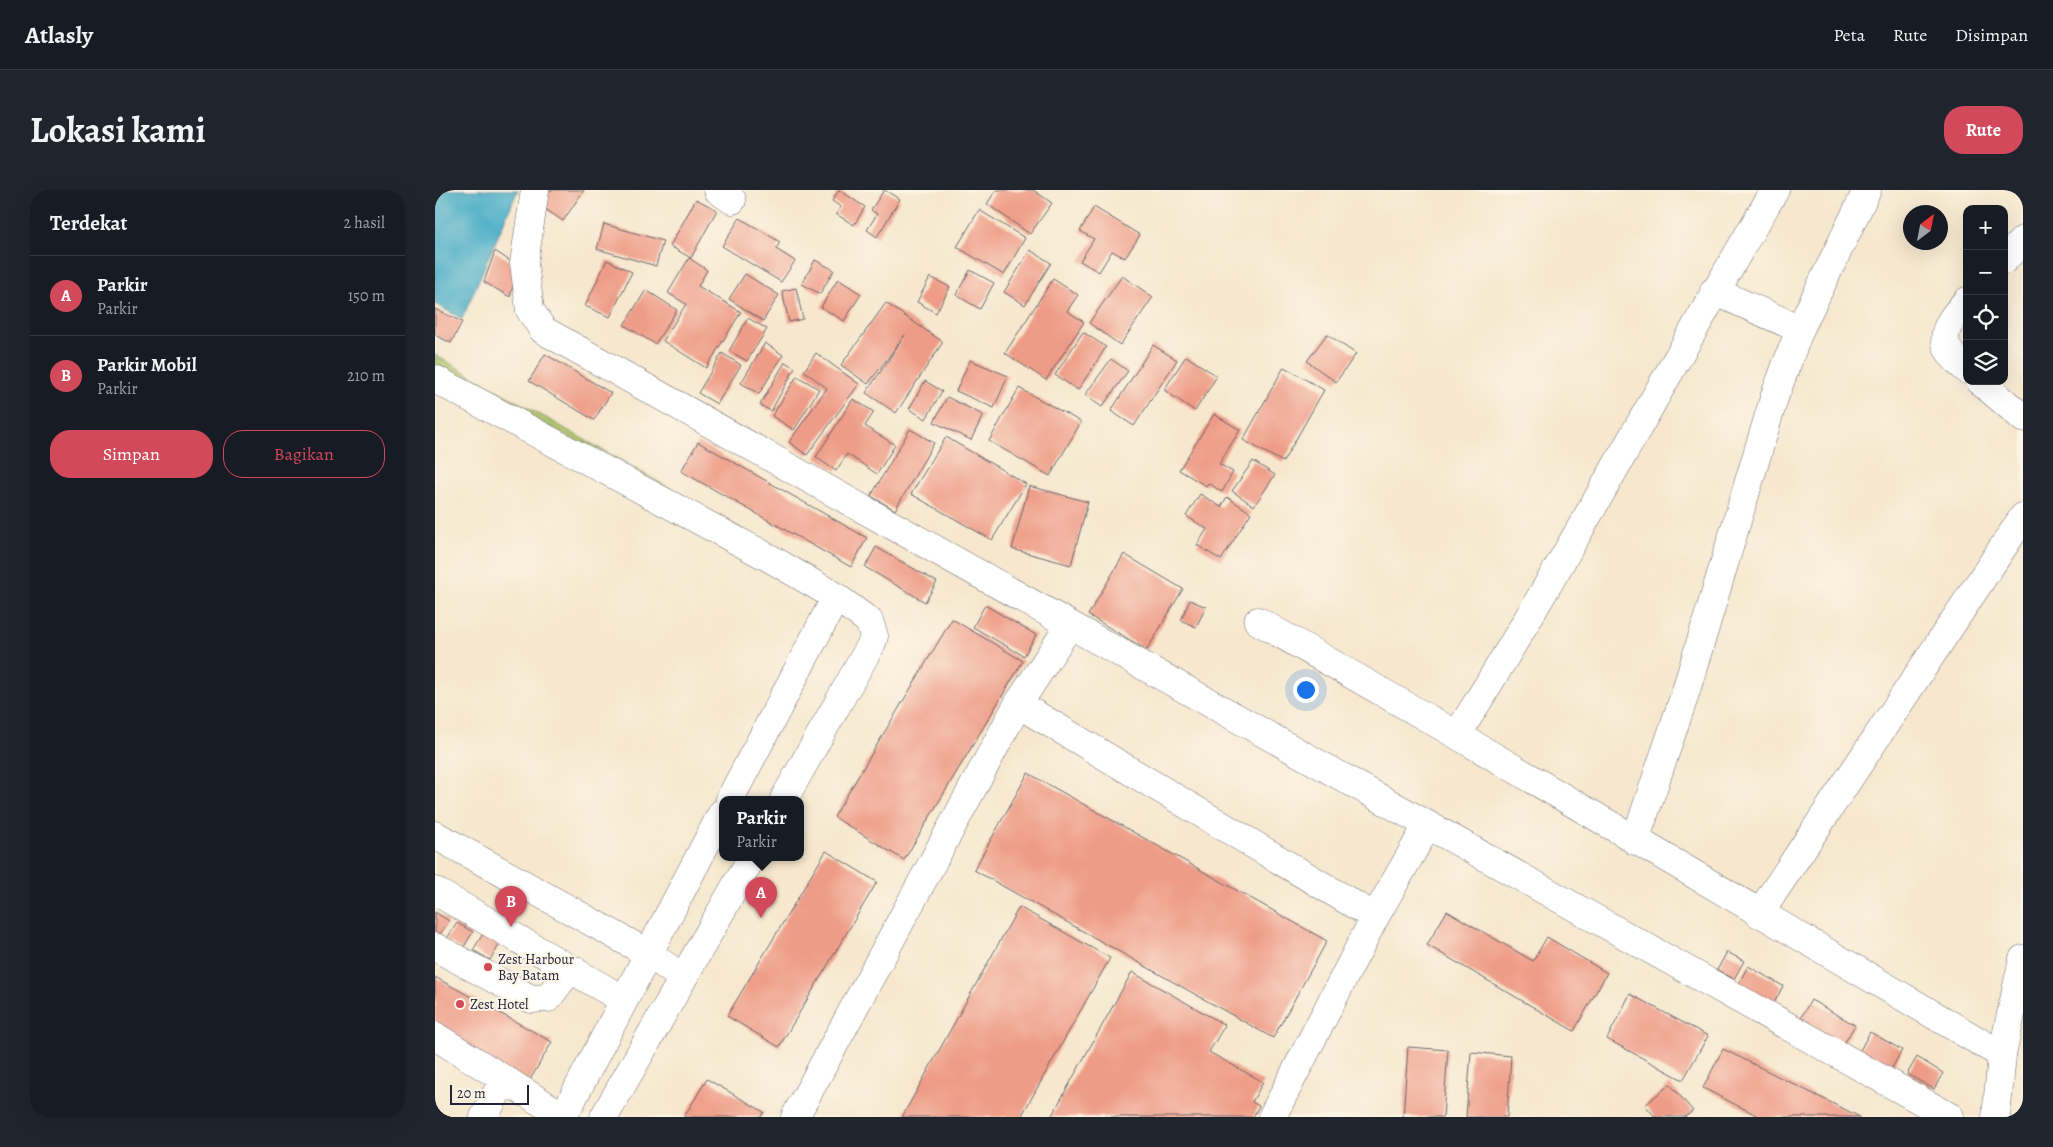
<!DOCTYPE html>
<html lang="id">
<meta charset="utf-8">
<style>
:root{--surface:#171b24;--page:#20242c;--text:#f1f3f6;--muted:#9ea1a6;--line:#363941;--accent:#d1495b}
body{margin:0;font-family:Alegreya,serif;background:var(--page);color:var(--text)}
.controls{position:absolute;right:15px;top:15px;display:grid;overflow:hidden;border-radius:10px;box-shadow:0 5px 20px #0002}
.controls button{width:45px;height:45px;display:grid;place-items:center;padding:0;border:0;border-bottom:1px solid var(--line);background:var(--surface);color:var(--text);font:25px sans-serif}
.compass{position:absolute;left:1468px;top:15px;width:45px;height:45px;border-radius:50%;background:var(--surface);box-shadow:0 5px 20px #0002;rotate:32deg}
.scale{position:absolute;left:15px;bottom:12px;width:79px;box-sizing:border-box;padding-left:5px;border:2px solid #22223b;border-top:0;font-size:14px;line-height:18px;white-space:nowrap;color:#22223b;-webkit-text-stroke:4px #fcf5e5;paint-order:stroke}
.you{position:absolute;left:870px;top:499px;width:18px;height:18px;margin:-12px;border:4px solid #fff;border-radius:50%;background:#1a73e8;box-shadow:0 0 0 8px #1a73e833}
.badge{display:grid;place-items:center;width:32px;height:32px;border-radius:50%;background:var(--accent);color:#fff;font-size:16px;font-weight:700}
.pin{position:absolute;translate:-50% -41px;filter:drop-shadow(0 1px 2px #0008)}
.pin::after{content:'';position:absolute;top:26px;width:18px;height:15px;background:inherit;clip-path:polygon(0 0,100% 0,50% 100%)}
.popup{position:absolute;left:284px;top:606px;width:85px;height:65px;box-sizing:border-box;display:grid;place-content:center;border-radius:10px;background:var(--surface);filter:drop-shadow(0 1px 4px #0005);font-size:16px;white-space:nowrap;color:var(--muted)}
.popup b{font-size:19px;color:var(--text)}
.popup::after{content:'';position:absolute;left:50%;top:100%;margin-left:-10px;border:10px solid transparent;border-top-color:var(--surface)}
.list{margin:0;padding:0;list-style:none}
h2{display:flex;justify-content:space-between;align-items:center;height:65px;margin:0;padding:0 20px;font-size:21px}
h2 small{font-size:16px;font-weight:400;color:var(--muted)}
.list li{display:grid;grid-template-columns:32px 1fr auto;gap:15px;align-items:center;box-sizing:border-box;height:80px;padding:0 20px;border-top:1px solid var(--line)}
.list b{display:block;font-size:19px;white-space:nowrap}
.list p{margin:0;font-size:16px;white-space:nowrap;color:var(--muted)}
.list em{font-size:16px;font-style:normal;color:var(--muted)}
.actions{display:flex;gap:10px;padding:15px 20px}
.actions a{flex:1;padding:11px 0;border:1px solid var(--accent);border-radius:20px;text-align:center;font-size:18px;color:var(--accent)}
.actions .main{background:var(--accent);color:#fff}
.icon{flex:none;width:28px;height:28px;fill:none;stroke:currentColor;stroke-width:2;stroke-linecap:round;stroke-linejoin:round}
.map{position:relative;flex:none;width:1588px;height:927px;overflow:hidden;border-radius:20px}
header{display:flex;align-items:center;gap:30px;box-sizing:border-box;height:70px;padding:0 25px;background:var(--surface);border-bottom:1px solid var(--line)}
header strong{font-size:24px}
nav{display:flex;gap:28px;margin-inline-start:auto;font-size:18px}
.intro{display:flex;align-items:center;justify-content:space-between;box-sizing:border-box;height:120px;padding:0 30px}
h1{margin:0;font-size:35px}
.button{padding:12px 22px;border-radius:20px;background:var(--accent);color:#fff;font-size:18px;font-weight:700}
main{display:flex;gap:30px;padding:0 30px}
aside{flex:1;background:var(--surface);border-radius:20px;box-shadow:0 5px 20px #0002}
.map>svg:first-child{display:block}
.green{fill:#afc66a;stroke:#687452}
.water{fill:#48adc7;stroke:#356881}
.building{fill:#ee9c87}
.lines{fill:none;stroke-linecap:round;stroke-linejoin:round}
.minor-casing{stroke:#6c676e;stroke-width:29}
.highway-casing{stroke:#6c676e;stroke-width:29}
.minor{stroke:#fff;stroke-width:28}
.highway{stroke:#fff;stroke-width:28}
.poi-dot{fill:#d1495b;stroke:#fcf5e5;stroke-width:2}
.labels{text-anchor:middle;stroke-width:4;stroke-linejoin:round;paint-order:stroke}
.poi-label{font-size:14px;fill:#22223b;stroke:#fcf5e5;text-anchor:start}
</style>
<header>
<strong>Atlasly</strong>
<nav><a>Peta</a><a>Rute</a><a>Disimpan</a></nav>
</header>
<div class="intro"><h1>Lokasi kami</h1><a class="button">Rute</a></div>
<main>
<aside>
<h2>Terdekat<small>2 hasil</small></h2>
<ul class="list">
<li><span class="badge">A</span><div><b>Parkir</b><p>Parkir</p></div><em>150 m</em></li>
<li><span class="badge">B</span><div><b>Parkir Mobil</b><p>Parkir</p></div><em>210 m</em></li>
</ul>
<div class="actions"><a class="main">Simpan</a><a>Bagikan</a></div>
</aside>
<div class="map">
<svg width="1588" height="927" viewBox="0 0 1588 927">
<rect width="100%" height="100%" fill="#fcf5e5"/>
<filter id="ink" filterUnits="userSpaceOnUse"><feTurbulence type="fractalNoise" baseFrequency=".02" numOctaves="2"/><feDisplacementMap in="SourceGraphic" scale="10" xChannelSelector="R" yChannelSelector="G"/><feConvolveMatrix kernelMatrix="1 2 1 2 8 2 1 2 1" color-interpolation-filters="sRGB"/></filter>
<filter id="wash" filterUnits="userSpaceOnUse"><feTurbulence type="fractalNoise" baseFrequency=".0096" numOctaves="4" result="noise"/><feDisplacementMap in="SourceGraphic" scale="20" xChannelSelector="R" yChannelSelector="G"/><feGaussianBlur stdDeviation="1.12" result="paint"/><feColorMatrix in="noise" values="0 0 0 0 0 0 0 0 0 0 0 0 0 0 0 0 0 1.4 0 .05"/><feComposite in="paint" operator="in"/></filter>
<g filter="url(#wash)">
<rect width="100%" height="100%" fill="#f6e7ce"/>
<path class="green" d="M0 165 377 379 0 174Z"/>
<path class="water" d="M0 0H83L27 129 0 114Z"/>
<g id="blocks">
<path class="building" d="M108 0H149L128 31 100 12Z
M404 0 430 17 419 35 401 24 406 17 397 11Z
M449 0 465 9 442 47 432 40 442 24 436 20Z
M561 0H598L617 13 595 44 552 14Z
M261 9 282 20 256 68 235 56Z
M659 17 705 45 690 68 677 61 664 82 645 71 659 49 645 41Z
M544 20 590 48 569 85 522 57Z
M305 28 345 52 341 59 360 71 346 92 287 56Z
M169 34 228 51 221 76 162 59Z
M595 60 616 73 590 115 569 102Z
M60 61 87 79 78 95 75 107 49 92Z
M254 68 272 80 263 96 306 122 271 178 228 151 251 114 233 103Z
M172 70 197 82 175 127 150 116Z
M380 70 399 80 385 104 367 94Z
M535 80 559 93 545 119 521 105Z
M310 84 344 105 328 131 294 109Z
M687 86 718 107 685 155 654 133Z
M495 87 515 97 501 123 482 112Z
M403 89 426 104 409 131 386 117Z
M618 89 643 105 632 121 649 132 611 190 570 163Z
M361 98 368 129 354 132 347 101Z
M211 100 242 120 220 154 189 135Z
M451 113 508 152 461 223 431 203 470 145 433 194 406 175Z
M0 119 27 132 16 153 0 145Z
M313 128 332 139 312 171 294 161Z
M648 142 671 157 643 200 620 185Z
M892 144 921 164 901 192 872 171Z
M330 153 348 165 324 204 306 193Z
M718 155 742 170 699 236 676 221Z
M287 163 306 175 282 214 263 203Z
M381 163 424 194 372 265 354 252 392 198 369 181Z
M110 164 176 203 159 230 94 191Z
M751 166 782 186 760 221 729 200Z
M676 169 693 181 667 217 650 205Z
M535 170 573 186 559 218 521 201Z
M350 172 360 178 336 221 325 215Z
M849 177 889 200 848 272 808 250Z
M362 186 384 199 359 240 337 226Z
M490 191 507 201 491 229 474 219Z
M584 198 646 232 615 286 554 251Z
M512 207 548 225 536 250 499 232Z
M418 209 439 222 430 236 460 255 442 284 412 264 401 281 381 267Z
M779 224 805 240 784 274 798 282 787 302 773 293 771 296 744 280Z
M475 239 499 253 460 320 436 306Z
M511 247 591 294 557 350 476 304Z
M263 252 432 348 416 377 246 281Z
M818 271 840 285 819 316 797 301Z
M594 296 653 312 636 375 577 359Z
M765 304 786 317 792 307 816 323 786 370 762 355 772 339 751 326Z
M441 357 502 392 490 412 430 377Z
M689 364 748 399 712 460 653 425Z
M755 410 771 417 761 437 746 430Z
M550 415 601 445 589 466 538 437Z
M517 429 588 471 469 670 399 627Z
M593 583 892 751 838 848 539 680Z
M391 661 442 692 344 857 292 826Z
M584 717 675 768 586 927H467Z
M1012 721 1098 771 1112 747 1172 783 1139 841 992 755Z
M0 722 14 731 4 746 0 743Z
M22 733 38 742 27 760 11 750Z
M48 744 65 754 55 770 38 760Z
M1292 762 1309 771 1299 789 1282 780Z
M1313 776 1348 796 1338 815 1303 795Z
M697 782 790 835 774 862 828 892 817 912 824 916 818 927H616Z
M0 787 117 852 92 895 0 842Z
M1195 804 1273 846 1248 890 1172 849Z
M1376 810 1420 835 1409 854 1365 829Z
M1435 842 1467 860 1456 880 1424 862Z
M973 857 1013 860 1008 927H968Z
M1288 859 1425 927H1325L1268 898Z
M1036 862 1076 866 1072 927H1031Z
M1482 867 1508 883 1499 899 1472 884Z
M272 889 329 922 326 927H249Z
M1235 894 1258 921 1250 927H1220L1210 915Z"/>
</g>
</g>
<g filter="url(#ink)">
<use href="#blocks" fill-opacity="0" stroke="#6c676e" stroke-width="1"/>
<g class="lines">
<defs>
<path id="minor" d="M100 0 89 73 95 120 108 140 1515 927
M283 0 297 10
M1569 70 1588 50
M1279 101 1365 139
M1532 111C1505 140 1501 154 1532 180
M0 189 338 370 401 407 434 431 439 446 437 453 349 609
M1545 191 1588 228
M823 431 1022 545 1567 865
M583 514 940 727
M1022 545C1134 367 1232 181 1340 0
M295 609 401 407
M0 645 214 764 248 788
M1200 651 1249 507 1340 205 1365 139 1432 0
M0 701 189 810
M1324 724 1588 327
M0 757 96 809 113 808 129 787 139 780
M0 846 128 926
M49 927 69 889
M128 927 287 623
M169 927 317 667
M360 927 583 514 634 436
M837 927 940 727 992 636"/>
<path id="highway" d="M1561 927 1567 865 1588 769"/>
</defs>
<use href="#minor" class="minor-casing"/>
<use href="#highway" class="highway-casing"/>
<use href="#minor" class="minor"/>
<use href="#highway" class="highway"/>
</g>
</g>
<g class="poi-dot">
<circle cx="53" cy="777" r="5"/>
<circle cx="25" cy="814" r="5"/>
</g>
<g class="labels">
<g class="poi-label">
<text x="63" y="774">Zest Harbour<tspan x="63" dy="16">Bay Batam</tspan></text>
<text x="35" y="819">Zest Hotel</text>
</g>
</g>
</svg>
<div class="controls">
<button>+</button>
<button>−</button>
<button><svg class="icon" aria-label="locate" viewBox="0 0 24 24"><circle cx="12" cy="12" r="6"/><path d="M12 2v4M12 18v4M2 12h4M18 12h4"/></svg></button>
<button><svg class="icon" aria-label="layers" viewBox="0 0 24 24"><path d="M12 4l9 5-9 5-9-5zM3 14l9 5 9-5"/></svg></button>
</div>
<svg class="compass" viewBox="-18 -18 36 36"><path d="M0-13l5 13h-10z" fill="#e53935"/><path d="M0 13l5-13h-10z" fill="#9ea1a6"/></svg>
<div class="scale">20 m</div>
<div class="you"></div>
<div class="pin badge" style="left:326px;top:728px">A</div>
<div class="popup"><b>Parkir</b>Parkir</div>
<div class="pin badge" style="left:76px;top:737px">B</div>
</div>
</main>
